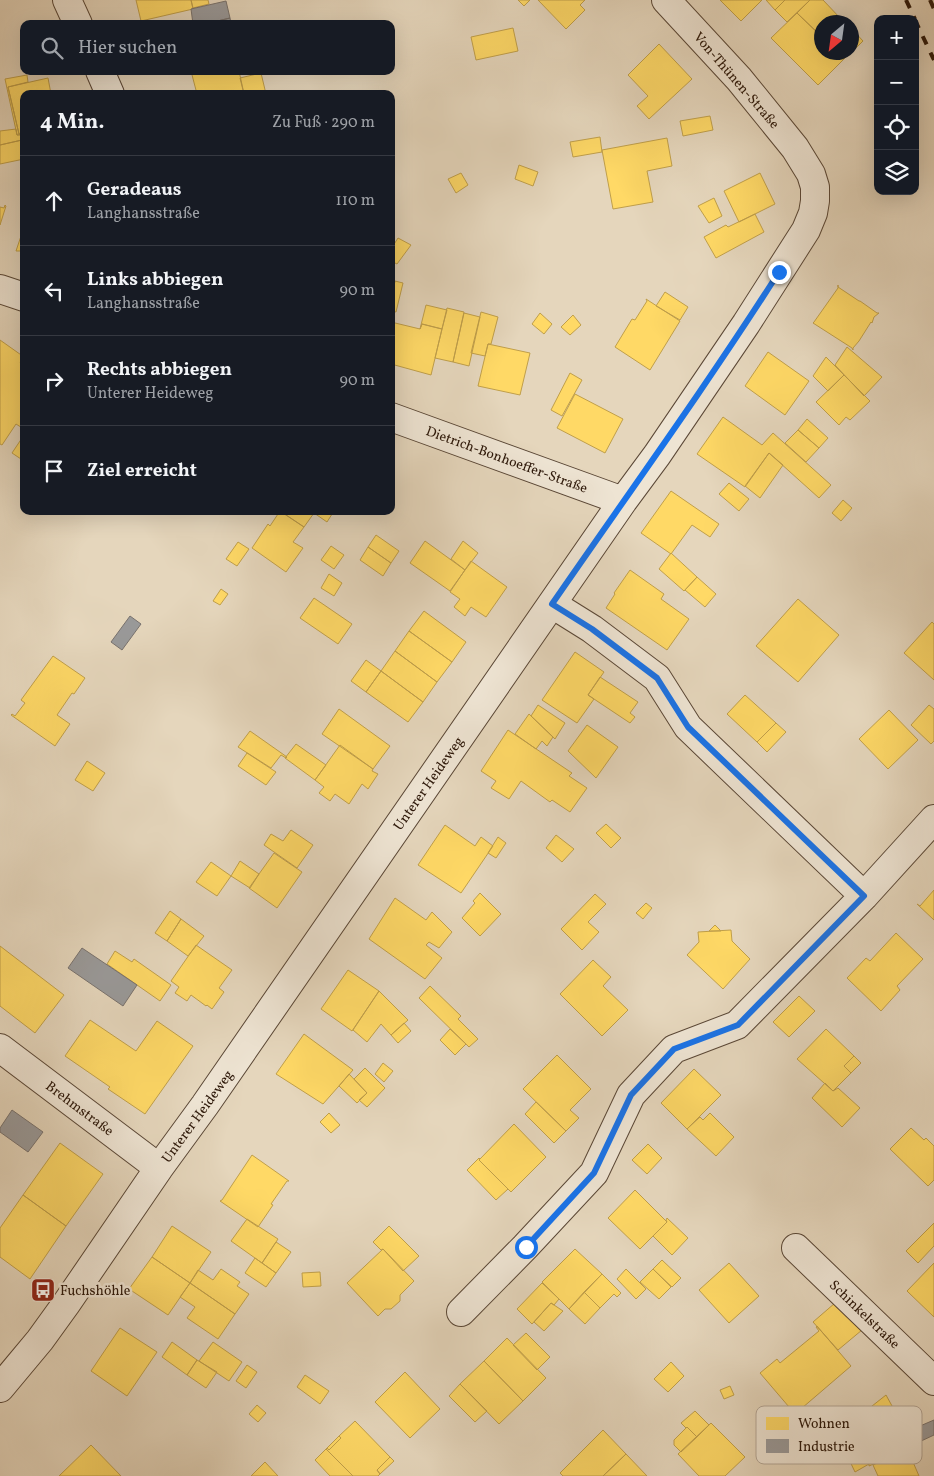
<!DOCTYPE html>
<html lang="de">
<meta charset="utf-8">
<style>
:root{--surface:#171b24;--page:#20242c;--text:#f1f3f6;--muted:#9ea1a6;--line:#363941}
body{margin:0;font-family:Vollkorn,serif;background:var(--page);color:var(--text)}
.controls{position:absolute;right:15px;top:15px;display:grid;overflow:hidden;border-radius:10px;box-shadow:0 5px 20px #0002}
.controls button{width:45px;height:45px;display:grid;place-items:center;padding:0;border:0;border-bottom:1px solid var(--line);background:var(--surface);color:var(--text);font:25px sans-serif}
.compass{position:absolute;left:814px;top:15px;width:45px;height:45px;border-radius:50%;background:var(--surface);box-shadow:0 5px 20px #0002;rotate:209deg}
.stop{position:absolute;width:15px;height:15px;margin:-11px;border:4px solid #1a73e8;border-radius:50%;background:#fff}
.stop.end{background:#1a73e8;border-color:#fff;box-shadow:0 1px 5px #0008}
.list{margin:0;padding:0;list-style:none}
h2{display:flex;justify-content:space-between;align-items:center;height:65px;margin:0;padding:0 20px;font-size:21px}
h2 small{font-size:16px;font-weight:400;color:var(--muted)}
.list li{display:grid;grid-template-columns:32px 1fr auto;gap:15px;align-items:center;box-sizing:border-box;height:90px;padding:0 20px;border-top:1px solid var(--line)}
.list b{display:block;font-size:19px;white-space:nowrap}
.list p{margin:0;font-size:16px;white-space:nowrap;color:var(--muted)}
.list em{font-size:16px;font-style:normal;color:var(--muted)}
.icon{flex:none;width:28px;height:28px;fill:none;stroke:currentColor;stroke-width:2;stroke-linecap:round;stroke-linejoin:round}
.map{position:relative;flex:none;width:934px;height:1476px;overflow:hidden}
.search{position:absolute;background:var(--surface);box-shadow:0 5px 20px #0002;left:20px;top:20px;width:375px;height:55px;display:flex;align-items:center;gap:12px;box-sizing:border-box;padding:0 18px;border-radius:10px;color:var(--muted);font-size:19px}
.panel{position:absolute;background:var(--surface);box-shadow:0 5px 20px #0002;left:20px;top:90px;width:375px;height:425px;border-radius:10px}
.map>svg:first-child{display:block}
.homes{fill:#ffd966;stroke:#c09f4a}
.industry{fill:#999;stroke:#78726e}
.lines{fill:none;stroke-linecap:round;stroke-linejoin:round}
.minor-casing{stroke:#5a4736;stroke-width:30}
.minor{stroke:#eee4d3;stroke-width:28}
.rail{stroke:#2c1709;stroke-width:4;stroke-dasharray:9 9;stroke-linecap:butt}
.route{stroke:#1a73e8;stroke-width:6}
.labels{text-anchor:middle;stroke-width:5;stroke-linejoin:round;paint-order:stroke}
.street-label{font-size:14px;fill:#2c1709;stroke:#eee4d3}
.poi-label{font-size:14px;fill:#2c1709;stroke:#eee4d3;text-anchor:start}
.key{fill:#eee4d3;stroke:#b4a696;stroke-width:1}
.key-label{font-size:14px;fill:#2c1709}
</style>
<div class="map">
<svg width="934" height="1476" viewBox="0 0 934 1476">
<rect width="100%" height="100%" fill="#e5d6bc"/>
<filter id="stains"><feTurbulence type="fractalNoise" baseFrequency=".004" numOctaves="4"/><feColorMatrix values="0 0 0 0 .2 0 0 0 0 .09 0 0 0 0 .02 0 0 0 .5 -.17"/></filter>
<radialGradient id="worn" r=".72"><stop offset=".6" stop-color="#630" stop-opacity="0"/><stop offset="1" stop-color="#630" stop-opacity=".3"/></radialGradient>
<path class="homes" d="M136 0H191L193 9 141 21Z
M191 0H208L209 4 193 8Z
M518 0H530L524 6Z
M538 0H585L580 5 585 10 566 29Z
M720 0H762L741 21Z
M766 0H785L775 10Z
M785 0H810L787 22 775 10Z
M810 0H823L841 19 837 22H822V37L797 13Z
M797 13 822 37V52H851L818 85 771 38Z
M513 28 518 51 476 60 471 37Z
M852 29 863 41 852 52Z
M659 44 692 79 649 119 637 106 648 96 628 75Z
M191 71H239L244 94H197Z
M261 73 266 94H244L240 78Z
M27 75 28 82 8 87 19 134 24 133V134L17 135 5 79Z
M48 78 51 94H24V133L19 134 8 87Z
M710 116 713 130 683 136 680 121Z
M16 129 17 135H21L22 140 0 145V131Z
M600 137 602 152 573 157 570 142Z
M667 138 672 166 647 171 653 202 613 209 602 150Z
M22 140 24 159 0 164V145Z
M519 165 538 172 533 186 515 179Z
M461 173 468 185 456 193 448 179Z
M760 173 775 204 739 222 724 191Z
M714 198 722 216 709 223 698 206Z
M5 205 6 206 0 225V207L4 208Z
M755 214 764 232 716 258 704 237 726 225 728 227Z
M24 227V251H16Z
M398 238 411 245 397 264 391 261V249Z
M391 280 395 281 391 298Z
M395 281 403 283 396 312 391 311V298Z
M838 285V287L859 301H860L877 313H879L874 317 872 323 871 322 859 341 853 348V350L852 348 813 323 814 322 838 288Z
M665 292 688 307 680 320 656 306Z
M646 299 680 321 650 370 615 347 632 319 635 320 647 301Z
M426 305 447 310 442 329 422 324 420 329Z
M447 308 464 312 453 362 435 358Z
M481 312 498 317 491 344H488L485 356 471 353Z
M464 313 480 317 469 366 453 362Z
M540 313 552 324 544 334 532 324Z
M573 315 581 325 570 335 561 327Z
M391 322 420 329 422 324 442 329 431 375 391 364Z
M0 340 24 357 20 363 24 365V429L16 424 2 445 0 444Z
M488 344 530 353 520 395 478 386Z
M847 347 882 377 864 396 835 365Z
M768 352 809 381 785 415 745 386Z
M826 357 844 375 828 391 813 376Z
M570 373 582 380 562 416 551 410Z
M844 375 870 401 850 420 846 417 839 425 816 402Z
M575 394 623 419 605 453 557 428Z
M723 417 762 445 773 433 831 485 819 498 769 453 745 487 697 454Z
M807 419 828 438 819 448 798 430Z
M798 430 819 448 806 462 785 443Z
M24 435V461L12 453Z
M769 453 783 465 760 498 745 486Z
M729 483 749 499 739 511 719 494Z
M671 491 719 524 710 537 692 525 671 554 641 533Z
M843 500 852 508 841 521 832 513Z
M280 511 304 527 293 542 303 548 286 572 252 548 268 524 270 526Z
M280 511H334L327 522 314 513 304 527Z
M376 535 399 551 391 563 368 547Z
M425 541 465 570 450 591 410 563Z
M463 541 478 553 465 570 451 559Z
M238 542 249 549 237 566 226 559Z
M331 546 344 555 334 569 321 560Z
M368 547 391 563 383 576 360 560Z
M671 553 697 577 684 591 659 569Z
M471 561 507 587 486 617 471 607 465 616 454 607 460 599 450 592Z
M630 570 664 594 661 599 689 619 667 650 606 608 615 594 614 593Z
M329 574 342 583 334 596 321 588Z
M697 577 716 594 705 607 685 590Z
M221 589 228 594 220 605 213 601Z
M314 598 352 624 338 644 300 618Z
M798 599 839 635 798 682 756 646Z
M424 611 466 642 452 662 409 631Z
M932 622 934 624V680L904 653Z
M409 631 452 662 437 682 395 651Z
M395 651 437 682 423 702 381 671Z
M575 652 604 672 588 695 594 699 577 723 542 700Z
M53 656 85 678 74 694 72 693 57 715 70 724 55 746 11 715 12 714 15 716 25 703 21 700Z
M366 660 381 671 366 692 351 681Z
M381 671 423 702 408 722 366 692Z
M600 677 638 702 630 713 635 717 630 723 588 695Z
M745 695 776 723 757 742 727 714Z
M538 705 565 723 555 739 531 716Z
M929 705 934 709V741L931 744 911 725Z
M339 709 390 746 373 769 322 734Z
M889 710 918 740 888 769 859 739Z
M529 714 553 737 547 746 542 741 536 749 515 734Z
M776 723 786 732 767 752 757 742Z
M587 725 618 747 596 778 568 751Z
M508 730 572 773 569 776 587 788 570 812 552 800 550 802 521 781 509 799 491 788 496 781 481 771Z
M250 731 287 757 286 758 281 755 271 768 238 747Z
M296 744 326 765 315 780 285 758Z
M340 745 373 769 372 771 378 774 368 789 362 784 349 804 335 794 330 801 319 793 324 787 315 780Z
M247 753 276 772 266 785 238 766Z
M87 761 105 773 93 791 75 780Z
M606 824 621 838 611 848 596 833Z
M445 825 475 846 481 837 493 846 461 893 418 865Z
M291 830 313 845 297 868 264 845 271 834 283 841Z
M556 835 574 849 562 862 546 848Z
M498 837 506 843 496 858 488 853Z
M274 853 302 872 277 908 249 888Z
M240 861 259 874 250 888 231 876Z
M211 862 231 876 217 896 196 882Z
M934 890V920L917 904 920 906Z
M480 893 501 914 480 936 462 918 475 903 473 901Z
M595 894 606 904 588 922 599 932 582 950 561 929Z
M395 898 426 920 432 912 452 932 439 948 429 942 426 945 442 958 425 979 369 939Z
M646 903 652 908 643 919 636 913Z
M170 911 181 919 167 941 155 933Z
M181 919 204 936 188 956 167 941Z
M715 925 721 931H709Z
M731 930 732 941 750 959 723 989 687 955 699 942 698 932Z
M896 933 923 959 897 986 900 990 881 1011 847 978 866 958 870 961Z
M196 945 232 970 219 988 224 992 212 1009 207 1005 206 1006 191 995 187 1001 175 993 179 987 171 981Z
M0 946 64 995 35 1033 0 1006Z
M115 951 132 962 134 959 171 985 160 1001 107 964Z
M593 960 611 977 603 986 628 1010 602 1036 560 994Z
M348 970 379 991 352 1031 321 1009Z
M430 986 461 1016 458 1019 478 1039 469 1047 419 998Z
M379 991 408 1020 391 1035 381 1024 367 1042 353 1030Z
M799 996 815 1011 789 1037 773 1022Z
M90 1020 136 1051 157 1021 193 1046 145 1114 108 1089 110 1087 65 1056Z
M404 1023 411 1031 398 1043 391 1035Z
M450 1029 466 1044 455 1055 440 1040Z
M826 1029 854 1056 844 1066 851 1073 833 1091 797 1059Z
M304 1034 353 1070 323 1104 276 1074Z
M557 1055 591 1089 570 1110 579 1118 566 1131 523 1089Z
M854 1056 861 1063 851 1073 844 1066Z
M383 1063 393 1071 384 1082 375 1074Z
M365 1068 385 1088 367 1107 359 1100 367 1093 354 1079Z
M694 1069 721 1095 687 1129 661 1103Z
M349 1074 367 1093 357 1103 339 1086Z
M825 1083 833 1091 838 1088 860 1108 842 1127 812 1098Z
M536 1102 566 1131 554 1143 525 1114Z
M329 1113 340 1125 331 1133 320 1122Z
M710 1113 734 1137 716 1156 687 1129 700 1117 703 1120Z
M514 1124 546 1157 511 1192 479 1160Z
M911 1128 924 1140 926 1138 934 1146V1180L928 1186 890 1149Z
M60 1143 103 1174 66 1226 23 1195Z
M648 1144 662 1158 647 1174 632 1160Z
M252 1155 289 1181H287L271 1204 273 1205 258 1227 220 1201 222 1200Z
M479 1158 480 1159 479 1160 508 1189 496 1200 467 1170Z
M635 1190 667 1222 640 1249 608 1218Z
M23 1195 66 1226 30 1279 0 1257V1228Z
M667 1218 688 1238 672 1255 653 1236 667 1222 666 1220Z
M247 1219 278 1239 262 1263 231 1241Z
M934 1223V1246L918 1263 906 1251Z
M172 1226 211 1252 190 1283 152 1257Z
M389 1226 419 1256 403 1271 383 1249 381 1250 373 1242Z
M276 1242 291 1252 276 1273 262 1263Z
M383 1249 414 1281 400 1295V1301L391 1309H385L378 1316 347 1283Z
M575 1249 602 1274 569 1309 542 1282Z
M152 1257 190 1283 168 1315 129 1289Z
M255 1258 276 1273 266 1287 245 1273Z
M662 1260 681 1278 672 1287 653 1269Z
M729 1263 759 1296 729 1323 699 1290Z
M934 1263V1317L907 1291Z
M221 1269 240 1282 237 1286 249 1294 235 1314 190 1283 198 1270 213 1280Z
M626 1269 646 1289 636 1299 617 1279Z
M653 1269 671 1287 659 1299 640 1282Z
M320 1272 321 1286 303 1287 302 1273Z
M602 1274 621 1293 617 1297 614 1294 600 1308 584 1292Z
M190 1283 235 1314 218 1339 187 1318 195 1307 180 1297Z
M542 1283 559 1299 554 1305 551 1303 532 1324 517 1309Z
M584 1292 600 1308 585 1324 569 1309Z
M551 1303 563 1311 544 1331 534 1322Z
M835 1303 862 1330 838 1350 813 1322Z
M817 1326 851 1366 795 1414 760 1373 777 1359 780 1363 819 1331 816 1327Z
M120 1328 157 1352 127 1396 91 1371Z
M526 1333 550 1357 537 1370 513 1345Z
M507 1338 546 1378 523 1401 484 1361Z
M172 1342 197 1360 187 1375 162 1357Z
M213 1342 242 1362 229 1381 199 1361Z
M197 1360 217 1372 206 1388 187 1375Z
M484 1361 523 1401 499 1424 460 1384Z
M671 1362 684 1376 668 1392 654 1379Z
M247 1365 257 1372 246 1388 236 1381Z
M405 1372 440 1409 410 1438 375 1402Z
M305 1375 329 1391 320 1404 297 1387Z
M460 1384 487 1411 475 1422 449 1396Z
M730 1386 734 1395 724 1399 720 1390Z
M886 1395 897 1415 854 1434 848 1425Z
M257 1405 266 1413 258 1422 249 1414Z
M695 1411 709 1425 697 1437 687 1427 686 1428 681 1423Z
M897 1415V1417L902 1429 895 1432 903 1449 910 1446V1448L869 1466V1464L856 1435 855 1436 854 1434Z
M355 1421 390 1457 377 1470 380 1474 378 1476H353L326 1449 327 1448 329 1450 341 1438 339 1436Z
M711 1423 745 1457 725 1476H699L678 1454Z
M687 1427 697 1437 681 1452 674 1445V1440Z
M603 1430 626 1454 603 1476H563L560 1473Z
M854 1434 855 1436 856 1435 869 1464 855 1472 846 1453 842 1455 836 1443Z
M339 1436 341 1438 329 1450 327 1448Z
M91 1445 121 1476H59Z
M914 1445V1447L919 1459 913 1462 919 1476H878L873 1465Z
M326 1449 353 1476H330L315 1460Z
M626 1454 647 1476H603Z
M390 1457 394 1461 380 1474 377 1470Z
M265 1462 278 1476H251Z"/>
<path class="industry" d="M226 1 230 18 205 24H193L191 9Z
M230 18 231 24H205Z
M130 616 141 624 122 650 111 642Z
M82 948 137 985 123 1006 68 968Z
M12 1110 43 1132 28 1152 0 1132V1128Z
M934 1420V1435L919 1442 913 1429Z"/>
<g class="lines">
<defs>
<path id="minor" d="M67 0 78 24
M100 71 110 94
M0 289 24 297
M391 417 623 501
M552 604 592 629 657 678 688 727 864 896 934 819
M0 1048 159 1168
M796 1248 934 1381
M461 1312 525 1247 594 1173 631 1095 674 1049 737 1025 864 896
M0 1388 40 1340 66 1304 159 1168 205 1105 623 501 657 455 746 324 806 230 813 213 815 201V187L811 174 795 148 739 79 666 0"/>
</defs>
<use href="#minor" class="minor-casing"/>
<use href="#minor" class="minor"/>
<path class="rail" d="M906 0 915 19
M930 0 934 9
M915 20 934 60"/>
</g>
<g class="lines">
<path class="route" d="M526 1247 594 1173 631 1095 674 1049 738 1025 864 896 688 727 657 678 592 629 552 604C628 494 707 385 779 272"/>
</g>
<defs>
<symbol id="bus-square" viewBox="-11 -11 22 22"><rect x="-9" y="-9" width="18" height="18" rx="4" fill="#8f2418" stroke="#eee4d3"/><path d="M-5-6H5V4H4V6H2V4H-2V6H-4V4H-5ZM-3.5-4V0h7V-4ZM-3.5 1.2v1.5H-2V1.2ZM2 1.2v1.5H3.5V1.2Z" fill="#fff"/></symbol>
</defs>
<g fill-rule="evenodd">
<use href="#bus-square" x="29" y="1276" width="28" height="28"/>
</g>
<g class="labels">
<g class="street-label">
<text transform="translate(737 80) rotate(49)" y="5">Von-Thünen-Straße</text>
<text transform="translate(507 459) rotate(20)" y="5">Dietrich-Bonhoeffer-Straße</text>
<text transform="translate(428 783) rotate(-55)" y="5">Unterer Heideweg</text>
<text transform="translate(80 1108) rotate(37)" y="5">Brehmstraße</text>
<text transform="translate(197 1116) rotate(-54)" y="5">Unterer Heideweg</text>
<text transform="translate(865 1314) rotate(44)" y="5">Schinkelstraße</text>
</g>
<g class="poi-label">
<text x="60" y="1295">Fuchshöhle</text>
</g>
</g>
<rect x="756" y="1406" width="166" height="58" rx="8" class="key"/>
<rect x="766" y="1417" width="23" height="13" fill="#ffd966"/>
<rect x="766" y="1439" width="23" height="14" fill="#999"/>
<g class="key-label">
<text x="798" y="1428">Wohnen</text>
<text x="798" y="1451">Industrie</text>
</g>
<rect width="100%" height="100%" filter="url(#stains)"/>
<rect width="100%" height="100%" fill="url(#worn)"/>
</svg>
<div class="controls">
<button>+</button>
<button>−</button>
<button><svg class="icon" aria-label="locate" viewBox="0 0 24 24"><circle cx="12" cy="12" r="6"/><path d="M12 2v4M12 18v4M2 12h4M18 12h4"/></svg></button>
<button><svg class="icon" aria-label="layers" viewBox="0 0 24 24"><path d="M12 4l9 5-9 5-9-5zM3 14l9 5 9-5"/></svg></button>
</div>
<svg class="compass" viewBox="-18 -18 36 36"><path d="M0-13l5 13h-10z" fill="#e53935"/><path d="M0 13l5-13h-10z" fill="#9ea1a6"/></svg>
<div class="stop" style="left:526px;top:1247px"></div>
<div class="stop end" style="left:779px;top:272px"></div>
<div class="search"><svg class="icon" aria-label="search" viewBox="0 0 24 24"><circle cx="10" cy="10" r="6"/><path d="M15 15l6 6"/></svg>Hier suchen</div>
<section class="panel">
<h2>4 Min.<small>Zu Fuß · 290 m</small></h2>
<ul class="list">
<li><svg class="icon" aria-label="ahead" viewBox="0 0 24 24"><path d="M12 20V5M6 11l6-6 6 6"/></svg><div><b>Geradeaus</b><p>Langhansstraße</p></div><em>110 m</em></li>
<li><svg class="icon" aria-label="left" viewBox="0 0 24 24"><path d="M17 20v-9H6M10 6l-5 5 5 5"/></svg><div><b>Links abbiegen</b><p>Langhansstraße</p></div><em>90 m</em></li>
<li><svg class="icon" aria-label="right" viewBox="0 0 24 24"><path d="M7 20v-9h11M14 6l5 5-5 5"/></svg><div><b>Rechts abbiegen</b><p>Unterer Heideweg</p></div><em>90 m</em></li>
<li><svg class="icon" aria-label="arrive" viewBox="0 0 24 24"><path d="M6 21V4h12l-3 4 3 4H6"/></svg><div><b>Ziel erreicht</b></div></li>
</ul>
</section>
</div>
